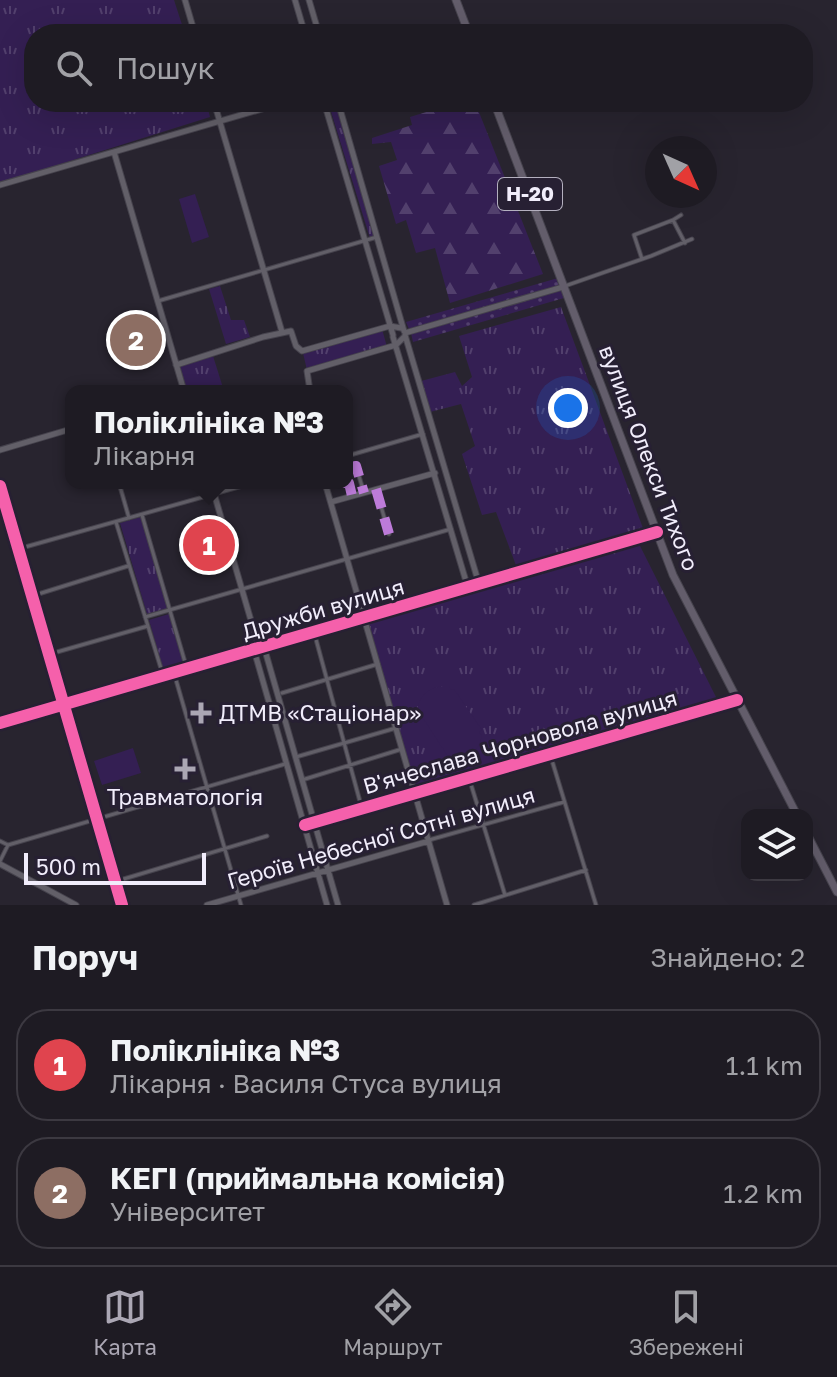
<!DOCTYPE html>
<html lang="uk">
<meta charset="utf-8">
<style>
:root{--surface:#1e1b23;--page:#26242b;--text:#f1f3f6;--muted:#a1a1a6;--line:#3c3941;--accent:#aba7b4}
body{margin:0;font-family:"Golos Text",sans-serif;background:var(--page);color:var(--text)}
.controls{position:absolute;right:24px;bottom:24px;display:grid;overflow:hidden;border-radius:16px;box-shadow:0 8px 32px #0002}
.controls button{width:72px;height:72px;display:grid;place-items:center;padding:0;border:0;border-bottom:2px solid var(--line);background:var(--surface);color:var(--text);font:40px sans-serif}
.compass{position:absolute;left:645px;top:136px;width:72px;height:72px;border-radius:50%;background:var(--surface);box-shadow:0 8px 32px #0002;rotate:135deg}
.scale{position:absolute;left:24px;bottom:20px;width:182px;box-sizing:border-box;padding-left:8px;border:4px solid #f1edfb;border-top:0;font-size:22px;line-height:28px;white-space:nowrap;color:#f1edfb;-webkit-text-stroke:6px #272033;paint-order:stroke}
.you{position:absolute;left:568px;top:408px;width:28px;height:28px;margin:-20px;border:6px solid #fff;border-radius:50%;background:#1a73e8;box-shadow:0 0 0 12px #1a73e833}
.badge{display:grid;place-items:center;width:52px;height:52px;border-radius:50%;background:var(--accent);color:#fff;font-size:26px;font-weight:700}
.pin{position:absolute;translate:-50% -50%;border:4px solid #fff;box-shadow:0 2px 8px #0006}
.popup{position:absolute;left:65px;top:385px;width:288px;height:104px;box-sizing:border-box;display:grid;place-content:center;border-radius:16px;background:var(--surface);filter:drop-shadow(0 2px 6px #0005);font-size:26px;white-space:nowrap;color:var(--muted)}
.popup b{font-size:30px;color:var(--text)}
.popup::after{content:'';position:absolute;left:50%;top:100%;margin-left:-16px;border:16px solid transparent;border-top-color:var(--surface)}
.list{margin:0;padding:0;list-style:none}
h2{display:flex;justify-content:space-between;align-items:center;height:104px;margin:0;padding:0 32px;font-size:34px}
h2 small{font-size:26px;font-weight:400;color:var(--muted)}
.list li{display:grid;grid-template-columns:52px 1fr auto;gap:24px;align-items:center;box-sizing:border-box;height:112px;margin:0 16px 16px;padding:0 16px;border:2px solid var(--line);border-radius:32px}
.list b{display:block;font-size:30px;white-space:nowrap}
.list p{margin:0;font-size:26px;white-space:nowrap;color:var(--muted)}
.list em{font-size:26px;font-style:normal;color:var(--muted)}
.icon{flex:none;width:44px;height:44px;fill:none;stroke:currentColor;stroke-width:2;stroke-linecap:round;stroke-linejoin:round}
.map{position:relative;flex:none;width:837px;height:905px;overflow:hidden}
.search{position:absolute;background:var(--surface);box-shadow:0 8px 32px #0002;left:24px;right:24px;top:24px;height:88px;display:flex;align-items:center;gap:20px;box-sizing:border-box;padding:0 28px;border-radius:32px;color:var(--muted);font-size:30px}
.sheet{height:360px;background:var(--surface)}
nav{display:flex;justify-content:space-around;align-items:center;box-sizing:border-box;height:112px;border-top:2px solid var(--line);background:var(--surface);font-size:22px;color:var(--muted)}
nav a{display:grid;justify-items:center;gap:4px}
nav .on{color:var(--accent)}
.map>svg:first-child{display:block}
.grass{fill:url(#grass-dots)}
.forest{fill:url(#forest-firs)}
.park{fill:url(#park-tufts)}
.garden{fill:#341f53}
.lines{fill:none;stroke-linecap:round;stroke-linejoin:round}
.minor-casing{stroke:#46434d;stroke-width:5}
.tertiary-casing{stroke:#46434d;stroke-width:7}
.primary-casing{stroke:#46434d;stroke-width:9}
.minor{stroke:#625f68;stroke-width:3}
.tertiary{stroke:#625f68;stroke-width:5}
.primary{stroke:#635d6b;stroke-width:7}
.quiet{stroke:#bd7bd9;stroke-width:10;stroke-dasharray:20 10;stroke-linecap:butt}
.cycleway-casing{stroke:#272033;stroke-width:17}
.cycleway{stroke:#f560ab;stroke-width:12}
.poi-dot{fill:#aba7b4;stroke:#272033;stroke-width:3}
.labels{text-anchor:middle;stroke-width:6;stroke-linejoin:round;paint-order:stroke}
.shield{fill:#272033;stroke:#b4b0bf;stroke-width:2}
.shield-label{font-size:20px;font-weight:bold;fill:#f1edfb}
.street-label{font-size:22px;fill:#f1edfb;stroke:#272033}
.poi-label{font-size:22px;fill:#f1edfb;stroke:#272033;text-anchor:start}
</style>
<div class="map">
<svg width="837" height="905" viewBox="0 0 837 905">
<defs>
<pattern id="grass-dots" width="8" height="8" patternUnits="userSpaceOnUse" patternTransform="scale(2)"><rect width="8" height="8" fill="#341f53"/><path d="M2 2h.1M6 6h.1" fill="none" stroke="#52406d" stroke-width="1.8" stroke-linecap="round"/></pattern>
<pattern id="forest-firs" width="22" height="20" patternUnits="userSpaceOnUse" patternTransform="scale(2)"><rect width="22" height="20" fill="#341f53"/><path d="M5 1l3.5 6h-7zM16 11l3.5 6h-7z" fill="#52406d"/></pattern>
<pattern id="park-tufts" width="24" height="20" patternUnits="userSpaceOnUse" patternTransform="scale(2)"><rect width="24" height="20" fill="#341f53"/><path d="M3 7l-1-3M5 7V3M7 7l1-3M15 17l-1-3M17 17v-4M19 17l1-3" fill="none" stroke="#52406d"/></pattern>
</defs>
<rect width="100%" height="100%" fill="#28242f"/>
<path class="grass" d="M558 278 560 285 409 329 406 322Z
M560 289 564 298 413 342 411 333Z"/>
<path class="forest" d="M459 102H475L543 274 450 303 435 248 416 253 406 220 396 224 379 166 397 160 391 142 372 144V138L412 125 410 117Z"/>
<path class="park" d="M0 0H174L185 34H34V102H206L210 117 0 183Z
M328 102H335L375 236 370 238Z
M220 286 231 320H244L250 337 226 344 209 289Z
M561 307 644 531 517 568 496 512 482 515 462 454 475 446 461 404 430 412 421 381 455 372 462 386 472 377 459 336Z
M382 329 387 347 307 370 303 353Z
M213 356 224 391H187L180 366Z
M141 517 169 608 147 614 120 523Z
M637 540 719 703 417 791 415 789 368 620Z
M169 614 184 666 164 672 149 620Z"/>
<path class="garden" d="M195 194 209 237 192 243 179 199Z
M443 686H449L451 690 454 689 482 730 479 732 482 736C476 757 468 756 449 758L417 709C422 693 427 689 443 686Z
M133 748 141 773 102 785 94 761Z"/>
<g class="lines">
<defs>
<path id="minor" d="M681 215 673 220 685 243
M642 259 634 235 673 220
M565 286 651 256 692 239
M158 301 377 237
M347 456 423 434
M347 468 356 466 364 493
M119 483 129 518
M341 483H349L352 496
M376 489 389 534
M142 515 187 669
M116 522 163 675
M18 549 253 483
M32 596 128 566
M145 617 451 529
M314 632 362 809
M50 654 148 626
M174 673 241 905
M282 693 378 664
M550 754 596 905
M296 757 396 728
M469 778 505 895
M302 780 402 749
M429 840 564 802
M0 841 8 845 0 861
M8 845 285 764
M117 881 267 836
M474 905 586 870"/>
<path id="tertiary" d="M185 0 195 34
M295 0 305 34
M309 0 319 34
M214 102 282 332
M324 102 393 335
M338 102 404 331
M114 152 184 391
M0 185 286 102
M405 333 563 287
M405 335 479 584
M393 337 468 588
M176 365 263 337 291 331 296 346 302 351 390 326 401 328
M310 391 307 371 396 345 403 338
M0 450 71 429
M211 483 259 648
M325 483 447 905
M0 486 122 905
M331 502 435 473
M264 647 338 905
M254 650 327 905
M0 723 657 532
M305 825 737 700
M0 864 76 905
M207 905 429 841"/>
<path id="primary" d="M456 0 469 34
M494 102 673 575 797 815
M807 834 837 892"/>
</defs>
<use href="#minor" class="minor-casing"/>
<use href="#tertiary" class="tertiary-casing"/>
<use href="#primary" class="primary-casing"/>
<use href="#minor" class="minor"/>
<use href="#tertiary" class="tertiary"/>
<use href="#primary" class="primary"/>
<path class="quiet" d="M347 468 356 466 364 493
M341 483H349L352 496
M376 489 389 534"/>
<defs>
<path id="cycleway" d="M0 486 122 905
M0 723 657 532
M305 825 737 700"/>
</defs>
<use href="#cycleway" class="cycleway-casing"/>
<use href="#cycleway" class="cycleway"/>
</g>
<g class="poi-dot">
<path d="M197 701h8v8h8v8h-8v8h-8v-8h-8v-8h8z"/>
<path d="M181 757h8v8h8v8h-8v8h-8v-8h-8v-8h8z"/>
</g>
<g class="labels">
<rect class="shield" x="498" y="178" width="64" height="32" rx="6"/>
<g class="shield-label">
<text x="530" y="201">Н-20</text>
</g>
<g class="street-label">
<text transform="translate(649 458) rotate(69)" y="8">вулиця Олекси Тихого</text>
<text transform="translate(323 609) rotate(-16)" y="8">Дружби вулиця</text>
<text transform="translate(520 742) rotate(-16)" y="8">В'ячеслава Чорновола вулиця</text>
<text transform="translate(381 838) rotate(-16)" y="8">Героїв Небесної Сотні вулиця</text>
</g>
<g class="poi-label">
<text x="219" y="721">ДТМВ «Стаціонар»</text>
<text x="185" y="805" text-anchor="middle">Травматологія</text>
</g>
</g>
</svg>
<div class="controls">
<button><svg class="icon" aria-label="layers" viewBox="0 0 24 24"><path d="M12 4l9 5-9 5-9-5zM3 14l9 5 9-5"/></svg></button>
</div>
<svg class="compass" viewBox="-18 -18 36 36"><path d="M0-13l5 13h-10z" fill="#e53935"/><path d="M0 13l5-13h-10z" fill="#a1a1a6"/></svg>
<div class="scale">500 m</div>
<div class="you"></div>
<div class="pin badge" style="left:209px;top:545px;background:#e0444e">1</div>
<div class="popup"><b>Поліклініка №3</b>Лікарня</div>
<div class="pin badge" style="left:136px;top:340px;background:#8d6e63">2</div>
<div class="search"><svg class="icon" aria-label="search" viewBox="0 0 24 24"><circle cx="10" cy="10" r="6"/><path d="M15 15l6 6"/></svg>Пошук</div>
</div>
<section class="sheet">
<h2>Поруч<small>Знайдено: 2</small></h2>
<ul class="list">
<li><span class="badge" style="background:#e0444e">1</span><div><b>Поліклініка №3</b><p>Лікарня · Василя Стуса вулиця</p></div><em>1.1 km</em></li>
<li><span class="badge" style="background:#8d6e63">2</span><div><b>КЕГІ (приймальна комісія)</b><p>Університет</p></div><em>1.2 km</em></li>
</ul>
</section>
<nav>
<a class="on"><svg class="icon" aria-label="map" viewBox="0 0 24 24"><path d="M3 6l6-2 6 2 6-2v14l-6 2-6-2-6 2zM9 4v14M15 6v14"/></svg>Карта</a>
<a><svg class="icon" aria-label="directions" viewBox="0 0 24 24"><path d="M12 3l9 9-9 9-9-9zM9 14v-3h6M13 9l2 2-2 2"/></svg>Маршрут</a>
<a><svg class="icon" aria-label="saved" viewBox="0 0 24 24"><path d="M7 4h10v16l-5-4-5 4z"/></svg>Збережені</a>
</nav>
